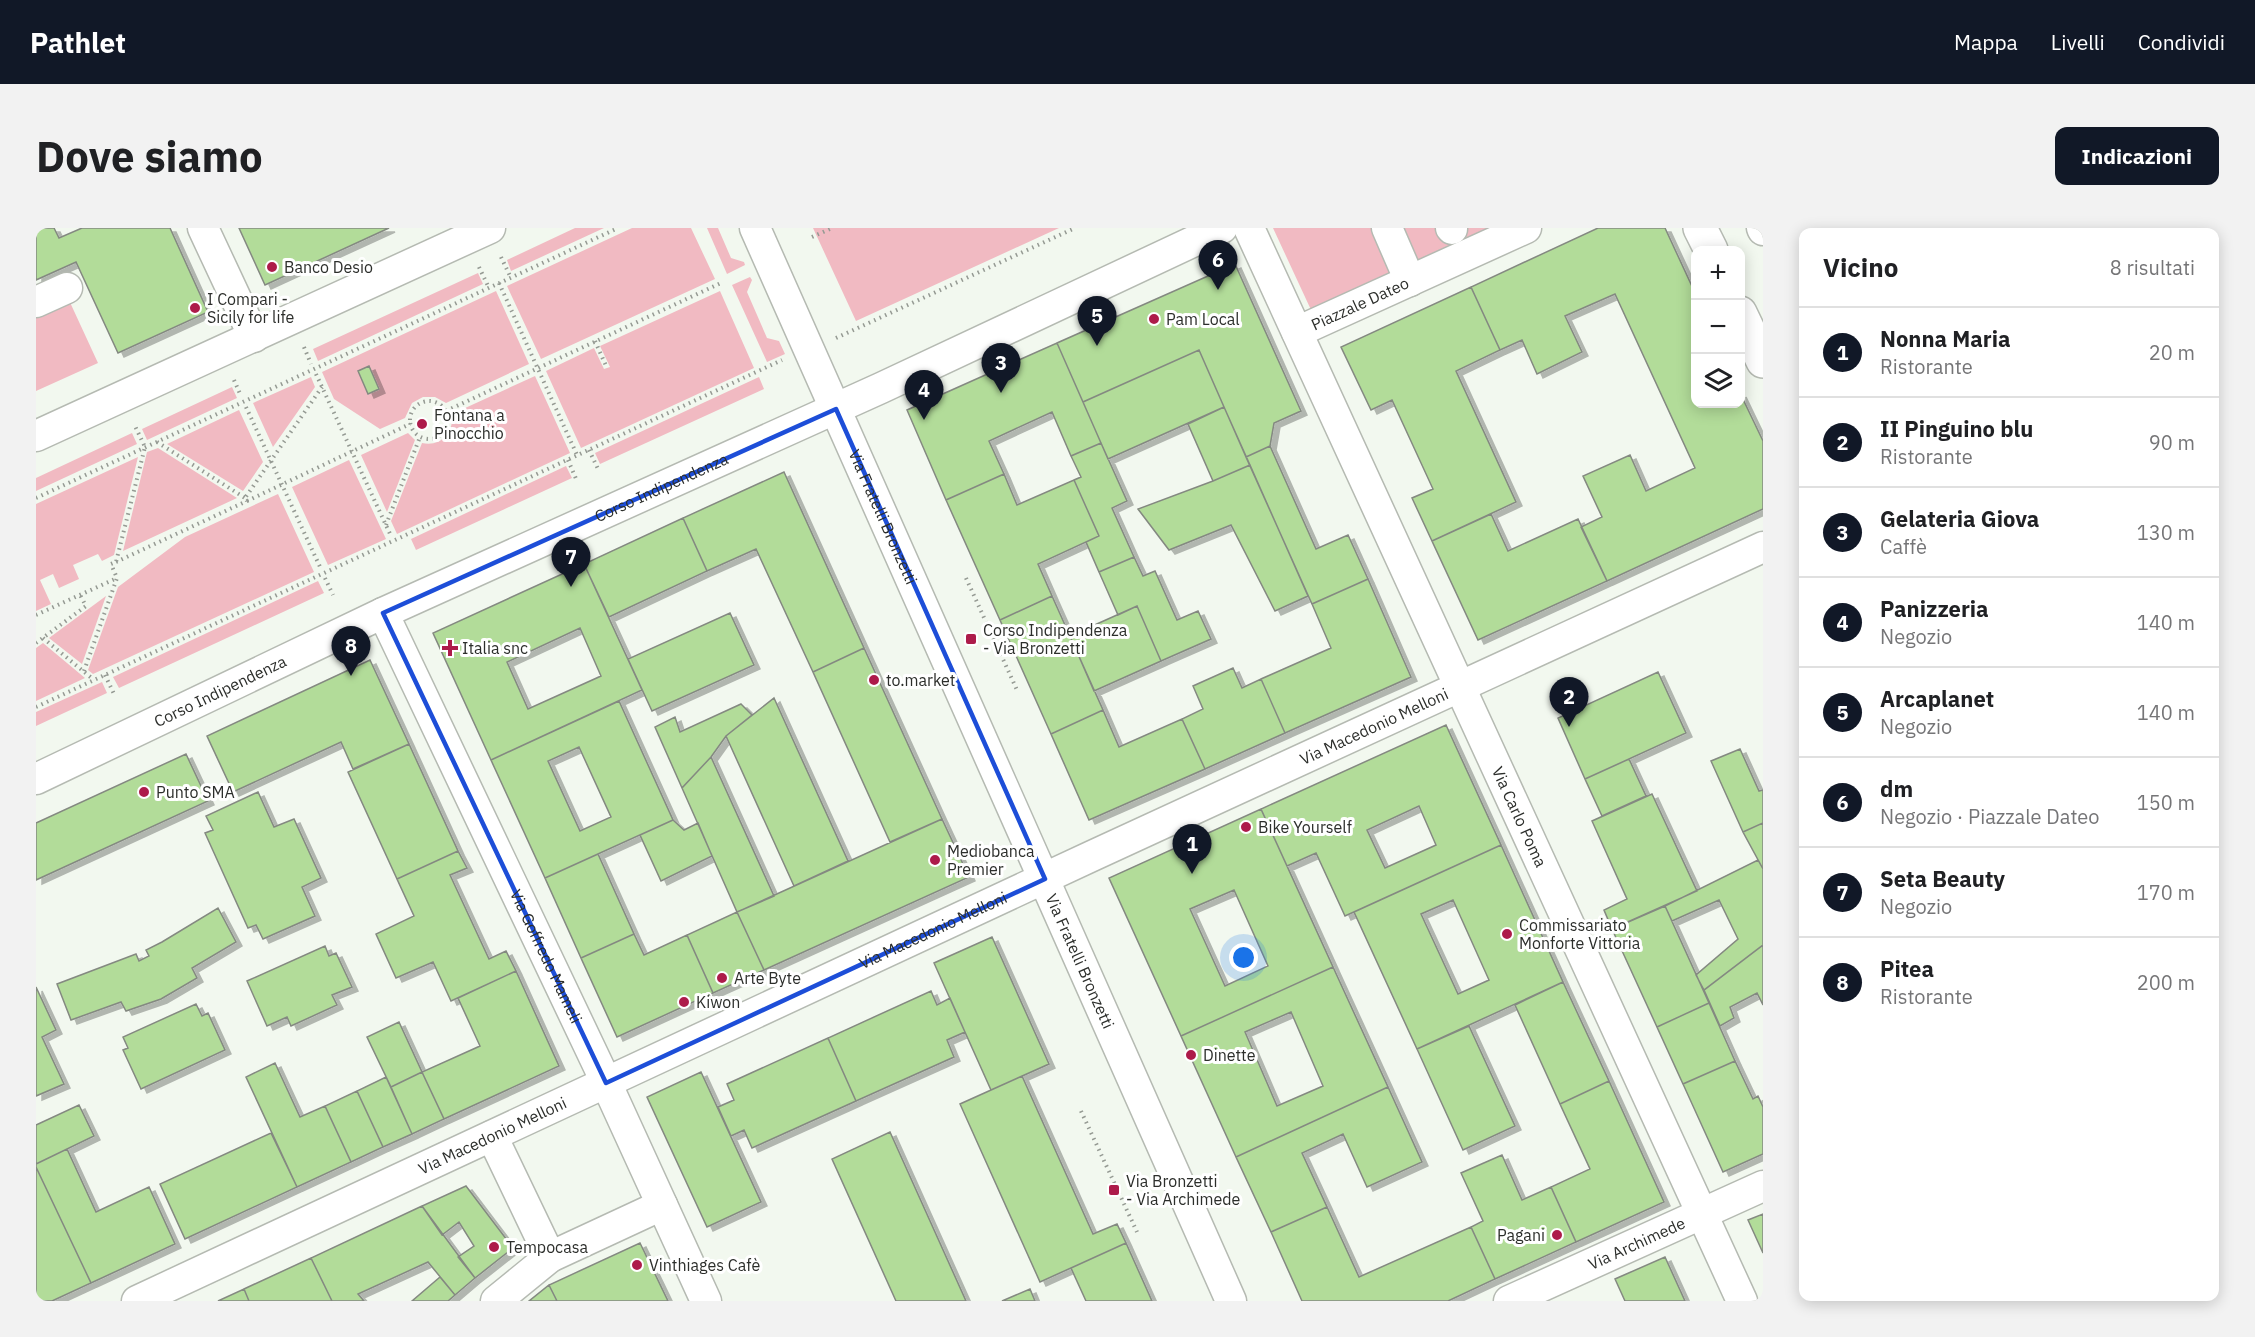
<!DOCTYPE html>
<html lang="it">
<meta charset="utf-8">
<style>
:root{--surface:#fff;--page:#f2f2f2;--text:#202124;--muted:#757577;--line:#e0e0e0;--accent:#111827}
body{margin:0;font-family:"IBM Plex Sans",sans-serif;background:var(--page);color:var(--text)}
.controls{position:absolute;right:18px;top:18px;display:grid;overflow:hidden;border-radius:12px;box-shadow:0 3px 15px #0003}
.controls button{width:54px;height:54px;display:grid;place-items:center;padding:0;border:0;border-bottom:2px solid var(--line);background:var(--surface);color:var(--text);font:30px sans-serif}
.you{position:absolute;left:1208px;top:730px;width:21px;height:21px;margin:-15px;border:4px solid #fff;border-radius:50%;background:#1a73e8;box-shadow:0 0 0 9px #1a73e833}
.badge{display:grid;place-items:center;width:39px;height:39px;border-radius:50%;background:var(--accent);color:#fff;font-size:20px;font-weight:700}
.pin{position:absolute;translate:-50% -50px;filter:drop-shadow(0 2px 3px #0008)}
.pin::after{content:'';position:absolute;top:32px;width:21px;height:18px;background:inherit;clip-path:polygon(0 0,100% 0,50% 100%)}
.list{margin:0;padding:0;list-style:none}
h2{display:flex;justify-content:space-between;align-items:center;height:78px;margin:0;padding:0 24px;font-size:26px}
h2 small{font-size:20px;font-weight:400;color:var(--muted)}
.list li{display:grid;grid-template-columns:39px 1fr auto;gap:18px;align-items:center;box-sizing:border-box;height:90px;padding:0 24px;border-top:2px solid var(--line)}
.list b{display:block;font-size:22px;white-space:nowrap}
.list p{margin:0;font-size:20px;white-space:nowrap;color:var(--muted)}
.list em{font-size:20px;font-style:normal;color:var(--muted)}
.icon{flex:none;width:33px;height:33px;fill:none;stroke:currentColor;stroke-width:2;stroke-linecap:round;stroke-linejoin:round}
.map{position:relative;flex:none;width:1727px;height:1073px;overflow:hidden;border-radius:12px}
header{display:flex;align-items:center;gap:36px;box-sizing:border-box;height:84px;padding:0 30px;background:var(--accent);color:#fff}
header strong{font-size:28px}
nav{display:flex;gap:33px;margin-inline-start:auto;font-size:21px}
.intro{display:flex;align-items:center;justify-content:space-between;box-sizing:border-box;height:144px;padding:0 36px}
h1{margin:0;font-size:42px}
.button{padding:15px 27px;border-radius:12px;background:var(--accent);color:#fff;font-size:21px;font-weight:700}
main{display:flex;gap:36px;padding:0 36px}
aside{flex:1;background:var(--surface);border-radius:12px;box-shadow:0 3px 15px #0003}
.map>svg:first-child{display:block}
.green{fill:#f1bac2}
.building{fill:#b2dc99;stroke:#848981;stroke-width:1.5;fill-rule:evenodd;filter:url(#shadow)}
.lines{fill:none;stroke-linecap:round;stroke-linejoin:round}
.minor-casing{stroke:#b5bab2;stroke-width:33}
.major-casing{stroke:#b5bab2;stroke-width:36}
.path{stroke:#959a93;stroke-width:4;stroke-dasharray:1.5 4.5;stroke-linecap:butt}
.minor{stroke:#fff;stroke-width:30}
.major{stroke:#fff;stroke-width:33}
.marked{fill:none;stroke:#1d4ed8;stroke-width:4.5;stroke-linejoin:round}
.poi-dot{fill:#ad1b4a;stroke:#fff;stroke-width:2}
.labels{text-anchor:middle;stroke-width:6;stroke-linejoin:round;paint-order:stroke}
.poi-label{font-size:16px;fill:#2c2e2b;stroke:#fff;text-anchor:start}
.street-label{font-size:16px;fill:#2c2e2b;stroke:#fff}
</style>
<header>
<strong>Pathlet</strong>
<nav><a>Mappa</a><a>Livelli</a><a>Condividi</a></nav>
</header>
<div class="intro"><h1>Dove siamo</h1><a class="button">Indicazioni</a></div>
<main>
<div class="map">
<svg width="1727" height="1073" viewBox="0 0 1727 1073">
<defs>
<filter id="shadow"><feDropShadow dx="6" dy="4" stdDeviation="0" flood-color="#0004"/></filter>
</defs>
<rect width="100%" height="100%" fill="#f2f8ef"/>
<path class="green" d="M539 0H568L475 43 471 32Z
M596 0H655L679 51 505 131 471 58Z
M671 0H682L695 30 708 34 709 37 691 46Z
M777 0H1023L820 93Z
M1237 0H1460L1276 84Z
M442 45 447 56 282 133 277 121Z
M714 49 716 52 711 64 731 110 743 113 749 126 731 134 696 57Z
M460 63 493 136 410 175 399 169H387L376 175 369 190 344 201 298 171 286 144Z
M684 63 718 140 545 220 510 143 558 120 568 141 574 139 564 118Z
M32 70 62 135 0 163V84Z
M499 148 534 225 361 306 355 293 386 215C405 219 418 205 416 186Z
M275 149 279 159 237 219 217 175Z
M723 149 728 161 564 236 559 225Z
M196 159 201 170 111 212 106 201Z
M203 182 227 234 207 263 131 216Z
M96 205 101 216 0 263V250Z
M372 205 379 212 351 284 325 227Z
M122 220 201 270 87 323 111 224Z
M102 229 78 327 66 333 62 326 37 337 43 351 23 360 17 346 4 352 15 376 0 383V276Z
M313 232 350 311 292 337 256 259Z
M530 238 536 250 380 322 375 311Z
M242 266 278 344 57 446 52 442 82 359 149 309Z
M282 353 288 365 83 460 77 449Z
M70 368 46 436 13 410Z
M7 415 49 450 0 473V420Z
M66 454 71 465 0 498V484Z"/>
<path class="building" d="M0 0H18L23 10 46 0H134L172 84 82 125 40 34 0 52Z
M203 0H353L229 57Z
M1562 0H1629L1660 67V176H1704V165L1727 213V281L1571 353 1545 299 1566 289 1547 248 1594 227 1610 263 1659 240 1579 66 1529 88 1546 124 1501 146 1486 112 1464 122 1435 59Z
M1199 36 1265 183 1238 195 1234 218 1210 229 1163 122 1047 174 1021 115Z
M1435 59 1464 122 1420 143 1480 274 1396 313 1376 270 1397 261 1356 172 1335 182 1305 119Z
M1021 115 1065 215 1035 228 1016 184 953 213 968 246 910 272 871 182Z
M1163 122 1188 179 1072 231 1047 174Z
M333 138 343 161 332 166 322 143Z
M1188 179 1214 237 1177 253 1152 196Z
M1065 215 1091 273 1076 280 1098 329 1063 344 1050 314 1063 308 1038 252 1045 249 1035 228Z
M1234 218 1280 321 1312 307 1332 351 1276 376 1210 229Z
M1214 237 1272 368 1239 383 1195 297 1133 322 1102 281 1177 253Z
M748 244 828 420 777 444 720 321 671 343 647 290Z
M968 246 981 277 1038 252 1063 308 1002 336 1016 368 964 392 910 272Z
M1455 286 1472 323 1542 291 1571 353 1442 412 1396 313Z
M647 290 671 343 573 389 548 336Z
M1098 329 1107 348 1119 343 1141 392 1162 383 1175 411 1125 433 1101 378 1082 387 1063 344Z
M548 336 606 462 455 532 397 405ZM544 400 565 448 492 481 471 434Z
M1332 351 1375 449 1249 505 1225 451 1295 420 1276 376Z
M1016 368 1067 482 1015 506 964 392Z
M1101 378 1125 433 1058 463 1034 408Z
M694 385 718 437 616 483 592 431Z
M828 420 906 591 854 614 777 444Z
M334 432 373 516 317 541 305 514 197 564 171 508Z
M1197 440 1206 460 1225 451 1249 505 1169 541 1146 491 1167 481 1157 458Z
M1622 444 1650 505 1549 551 1522 490Z
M738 470 812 633 758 658 690 508Z
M583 473 637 592 509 650 455 532ZM543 519 575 589 544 603 512 533Z
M705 476 716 487 690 508 675 529 646 560 619 499 639 489 644 504Z
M1067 482 1083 519 1146 491 1169 541 1053 592 1015 506Z
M1410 497 1465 617 1309 688 1280 625 1251 638 1225 581ZM1383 578 1400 617 1349 640 1331 602Z
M373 516 422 623 361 651 312 544Z
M1704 521 1723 563 1727 562V595L1707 604 1675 533Z
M150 526 172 573 0 652V595Z
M675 529 738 668 701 684 646 560Z
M1593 531 1610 568 1566 588 1549 551Z
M222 564 238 599 258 591 285 650 266 659 279 688 227 711 220 697 212 700 169 605 177 602 170 588Z
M1616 566 1661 663 1576 701 1568 682 1591 671 1556 593Z
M1225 581 1297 739 1145 808 1073 650ZM1198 662 1232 738 1189 758 1154 681Z
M906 591 933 649 728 742 701 684Z
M637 592 648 602 662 595 676 628 625 653 604 607Z
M1727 595V641L1707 604Z
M1465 617 1527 754 1381 821 1318 684ZM1417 672 1453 752 1422 766 1385 686Z
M422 623 431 640 414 647 453 731 470 723 480 743 415 773 397 734 360 750 340 706 378 688 361 651Z
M562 626 598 706 545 730 509 650Z
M1722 632 1727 641V717L1668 762 1660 747 1702 711 1683 672 1636 693 1629 678Z
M1629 678 1673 775 1621 799 1576 701Z
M182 680 200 714 156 740 161 750 125 771 90 783 85 774 35 792 21 756 100 726 103 733 113 728 110 722 126 714Z
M701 684 728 742 677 765 651 707Z
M598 706 608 727 651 707 677 765 581 809 545 730Z
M956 709 1013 836 955 862 898 735Z
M1727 717V777L1721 765 1694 779 1698 790 1684 798 1668 762Z
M289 718 293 728 300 725 316 759 296 767 301 777 255 798 251 789 231 798 211 753Z
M1297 739 1352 859 1200 929 1145 808ZM1255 784 1287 858 1241 878 1209 804Z
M480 743 523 838 408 891 386 844 444 818 422 770Z
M1527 754 1573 853 1524 876 1479 777Z
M0 759 20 802 6 809 28 856 0 868Z
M895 763 901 777 914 770 929 804 911 812 918 829 820 873 792 810Z
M1673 775 1699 833 1647 856 1621 799Z
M160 776 166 788 172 785 189 822 105 861 87 822 92 820 87 809Z
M363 794 386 844 355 859 331 809Z
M1433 798 1479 898 1427 922 1381 821Z
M792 810 820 873 716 920 708 902 695 908 682 879 698 872 691 856Z
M1699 833 1717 871 1722 868 1727 879V926L1687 944 1647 856Z
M239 835 264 889 289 878 315 934 261 959 210 849Z
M386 844 408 891 376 906 355 859Z
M665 844 725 974 671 999 611 869Z
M986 848 1057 1006 1081 996 1090 1015 1004 1054 924 876Z
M350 849 376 906 347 919 321 863Z
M1573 853 1628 974 1540 1014 1515 959 1554 941 1524 876Z
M1352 859 1386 934 1331 959 1307 906 1266 925 1291 979 1235 1004 1200 929Z
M321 863 347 919 315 934 289 878Z
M43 877 58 908 0 936V897Z
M854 904 930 1073H860L796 931Z
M235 905 261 959 149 1011 124 956Z
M31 921 60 984 113 959 139 1016 55 1055 0 939V936Z
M1466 927 1486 972 1515 959 1540 1014 1459 1051 1435 999 1447 993 1425 945Z
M0 939 55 1055 16 1073H0Z
M430 958 477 1020 439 1050 422 1029 438 1018 423 994 406 1007 386 978Z
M386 978 439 1050 419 1067 392 1034 322 1066 328 1073H296L275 1030Z
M1291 979 1323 1049 1435 999 1459 1051 1412 1073H1266L1235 1004Z
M1727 986V1025L1712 992Z
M604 1015 632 1073H521L513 1057Z
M1090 1015 1116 1073H1050L1035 1040Z
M1629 1029 1649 1073H1589L1579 1051Z
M275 1030 296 1073H213L208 1061Z
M404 1049 419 1067 412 1073H376Z
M513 1057 521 1073H493Z
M208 1061 213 1073H182Z
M994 1061 999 1073H966Z"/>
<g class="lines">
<defs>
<g id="minor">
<path d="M167 0 218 109"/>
<path id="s1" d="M719 0 1195 1073"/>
<path id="s2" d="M1213 0 1706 1073"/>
<path d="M1351 0 1374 53"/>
<path d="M1415 0 1416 1"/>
<path d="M1726 0 1727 2"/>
<path d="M0 74 31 60"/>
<path id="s3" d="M1261 104 1490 0"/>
<path d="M0 208 454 0"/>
<path id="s4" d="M347 385 562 837 670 1073"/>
<path id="s5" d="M0 551 347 385 845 160 1186 0"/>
<path d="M456 908 514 1029"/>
<path id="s6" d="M101 1073 1056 628 1727 319"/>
<path d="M460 1073 514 1029 626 977"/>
<path id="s7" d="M1473 1073 1727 958"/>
</g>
<path id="major" d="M1664 0 1675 22
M1704 85 1727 133"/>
</defs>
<use href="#minor" class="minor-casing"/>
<use href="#major" class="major-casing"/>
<path class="path" d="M776 9 796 0
M465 29 475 50
M443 39 453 60
M463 55 541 227
M800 110 1039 0
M559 113 571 140
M268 119 275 136
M280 146 355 308
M198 152 205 168
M374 192a19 19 0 1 1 38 0a19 19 0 1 1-38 0Z
M210 179 285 341
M410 183 687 54
M121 214 209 270
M553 222 563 243
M532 232 541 253
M0 270 582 0
M211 273 374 196
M350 297 384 209
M80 334 211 273 209 270 286 159
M289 350 297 367
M930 350 981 462
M0 387 81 350
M7 410 58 452
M0 415 50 378 44 367
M48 443 81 350 75 336 80 334 109 219 99 198
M69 447 79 468
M0 479 746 132
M1045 883 1101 1004"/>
<use href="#minor" class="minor"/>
<use href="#major" class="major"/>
</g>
<path class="marked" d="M800 181 1009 651 570 855 347 385Z"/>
<g class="poi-dot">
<circle cx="236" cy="39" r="6"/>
<circle cx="159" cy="80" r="6"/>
<circle cx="1118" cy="91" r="6"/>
<circle cx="386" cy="196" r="6"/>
<rect x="929" y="405" width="12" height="12" rx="3"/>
<path d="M411 411h6v6h6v6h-6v6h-6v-6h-6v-6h6z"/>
<circle cx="838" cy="452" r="6"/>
<circle cx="108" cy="564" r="6"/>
<circle cx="1210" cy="599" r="6"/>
<circle cx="899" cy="632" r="6"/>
<circle cx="1471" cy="706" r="6"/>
<circle cx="686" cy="750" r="6"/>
<circle cx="648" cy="774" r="6"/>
<circle cx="1155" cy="827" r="6"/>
<rect x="1072" y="956" width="12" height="12" rx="3"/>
<circle cx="1521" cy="1007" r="6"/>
<circle cx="458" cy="1019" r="6"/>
<circle cx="601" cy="1037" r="6"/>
</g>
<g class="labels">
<g class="poi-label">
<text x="248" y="45">Banco Desio</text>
<text x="171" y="77">I Compari -<tspan x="171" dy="18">Sicily for life</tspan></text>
<text x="1130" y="97">Pam Local</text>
<text x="398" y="193">Fontana a<tspan x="398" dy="18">Pinocchio</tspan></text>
<text x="947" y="408">Corso Indipendenza<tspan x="947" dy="18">- Via Bronzetti</tspan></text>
<text x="426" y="426">Italia snc</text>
<text x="850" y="458">to.market</text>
<text x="120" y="570">Punto SMA</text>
<text x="1222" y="605">Bike Yourself</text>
<text x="911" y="629">Mediobanca<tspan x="911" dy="18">Premier</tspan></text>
<text x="1483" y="703">Commissariato<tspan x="1483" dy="18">Monforte Vittoria</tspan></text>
<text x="698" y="756">Arte Byte</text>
<text x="660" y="780">Kiwon</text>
<text x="1167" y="833">Dinette</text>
<text x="1090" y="959">Via Bronzetti<tspan x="1090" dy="18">- Via Archimede</tspan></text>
<text x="1509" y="1013" text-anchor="end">Pagani</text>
<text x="470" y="1025">Tempocasa</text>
<text x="613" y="1043">Vinthiages Cafè</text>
</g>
<g class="street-label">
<text dy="6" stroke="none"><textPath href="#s3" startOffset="69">Piazzale Dateo</textPath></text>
<text dy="6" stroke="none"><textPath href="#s5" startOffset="690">Corso Indipendenza</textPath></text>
<text dy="6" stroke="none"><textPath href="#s1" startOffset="316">Via Fratelli Bronzetti</textPath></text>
<text dy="6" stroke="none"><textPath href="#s5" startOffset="204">Corso Indipendenza</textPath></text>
<text dy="6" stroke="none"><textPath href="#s6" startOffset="1364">Via Macedonio Melloni</textPath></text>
<text dy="6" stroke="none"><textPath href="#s2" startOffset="648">Via Carlo Poma</textPath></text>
<text dy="6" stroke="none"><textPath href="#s6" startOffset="878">Via Macedonio Melloni</textPath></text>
<text dy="6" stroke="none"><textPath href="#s4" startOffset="380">Via Goffredo Mameli</textPath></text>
<text dy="6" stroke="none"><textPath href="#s1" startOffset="802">Via Fratelli Bronzetti</textPath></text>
<text dy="6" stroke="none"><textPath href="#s6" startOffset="392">Via Macedonio Melloni</textPath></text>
<text dy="6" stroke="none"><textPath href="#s7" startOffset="140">Via Archimede</textPath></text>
</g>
</g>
</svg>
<div class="controls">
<button>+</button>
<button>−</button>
<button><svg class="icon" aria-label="layers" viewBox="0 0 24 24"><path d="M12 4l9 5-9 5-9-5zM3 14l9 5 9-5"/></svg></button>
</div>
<div class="you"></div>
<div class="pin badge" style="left:1156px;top:646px">1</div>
<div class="pin badge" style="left:1533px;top:499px">2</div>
<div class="pin badge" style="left:965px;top:165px">3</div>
<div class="pin badge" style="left:888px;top:192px">4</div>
<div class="pin badge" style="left:1061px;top:118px">5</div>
<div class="pin badge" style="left:1182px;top:62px">6</div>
<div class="pin badge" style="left:535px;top:359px">7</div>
<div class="pin badge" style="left:315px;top:448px">8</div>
</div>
<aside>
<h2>Vicino<small>8 risultati</small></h2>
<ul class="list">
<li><span class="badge">1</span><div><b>Nonna Maria</b><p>Ristorante</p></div><em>20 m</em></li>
<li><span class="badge">2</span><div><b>II Pinguino blu</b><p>Ristorante</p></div><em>90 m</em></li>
<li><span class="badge">3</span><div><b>Gelateria Giova</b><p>Caffè</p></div><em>130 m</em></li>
<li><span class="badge">4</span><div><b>Panizzeria</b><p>Negozio</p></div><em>140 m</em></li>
<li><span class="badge">5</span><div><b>Arcaplanet</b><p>Negozio</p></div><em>140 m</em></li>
<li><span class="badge">6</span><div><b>dm</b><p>Negozio · Piazzale Dateo</p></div><em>150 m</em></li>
<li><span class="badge">7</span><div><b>Seta Beauty</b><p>Negozio</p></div><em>170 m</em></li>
<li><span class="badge">8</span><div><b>Pitea</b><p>Ristorante</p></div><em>200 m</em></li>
</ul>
</aside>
</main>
